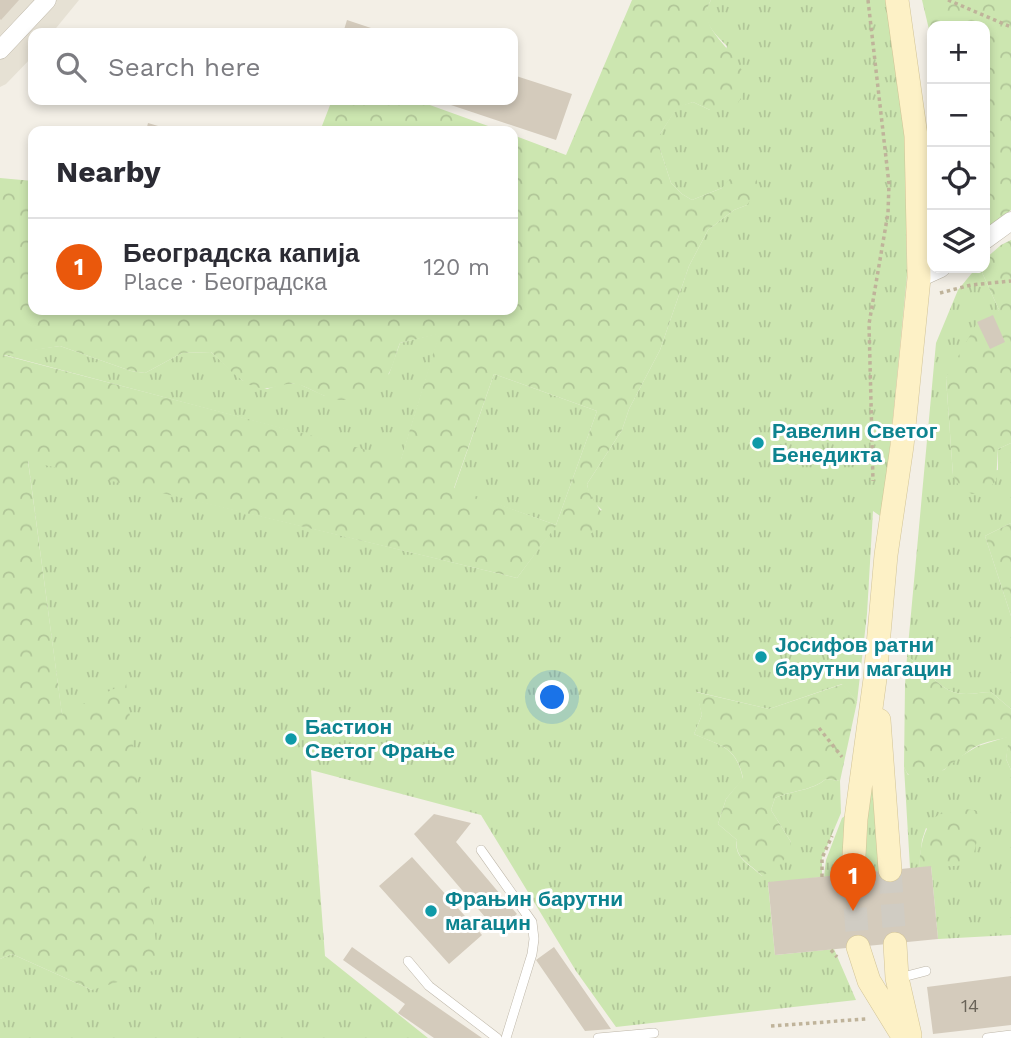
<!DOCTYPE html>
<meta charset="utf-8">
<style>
:root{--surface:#fff;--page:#f7f7f7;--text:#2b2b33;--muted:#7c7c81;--line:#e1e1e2;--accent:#ea580c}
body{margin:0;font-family:"Work Sans",sans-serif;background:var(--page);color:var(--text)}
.controls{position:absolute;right:21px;top:21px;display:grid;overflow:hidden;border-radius:14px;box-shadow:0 4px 10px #0003}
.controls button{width:63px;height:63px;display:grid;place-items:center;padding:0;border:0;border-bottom:2px solid var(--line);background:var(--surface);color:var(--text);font:35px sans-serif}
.you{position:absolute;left:553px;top:698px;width:24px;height:24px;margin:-18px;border:5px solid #fff;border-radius:50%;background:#1a73e8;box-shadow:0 0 0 10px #1a73e833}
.badge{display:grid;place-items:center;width:46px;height:46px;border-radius:50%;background:var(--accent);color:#fff;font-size:23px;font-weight:700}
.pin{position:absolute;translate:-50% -58px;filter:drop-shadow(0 2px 4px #0008)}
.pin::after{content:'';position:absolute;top:37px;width:24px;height:21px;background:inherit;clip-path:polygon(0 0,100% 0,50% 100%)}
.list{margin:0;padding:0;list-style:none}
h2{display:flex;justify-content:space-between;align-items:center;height:91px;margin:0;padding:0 28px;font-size:30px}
h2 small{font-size:23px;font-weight:400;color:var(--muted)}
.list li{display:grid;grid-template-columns:46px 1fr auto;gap:21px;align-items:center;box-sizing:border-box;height:98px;padding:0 28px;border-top:2px solid var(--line)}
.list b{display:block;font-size:26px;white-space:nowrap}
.list p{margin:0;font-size:23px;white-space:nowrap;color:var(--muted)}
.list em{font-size:23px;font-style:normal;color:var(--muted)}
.icon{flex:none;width:38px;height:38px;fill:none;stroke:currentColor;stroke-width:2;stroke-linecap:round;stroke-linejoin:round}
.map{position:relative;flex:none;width:1011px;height:1038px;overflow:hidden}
.search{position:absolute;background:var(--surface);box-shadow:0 4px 10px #0003;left:28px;top:28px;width:490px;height:77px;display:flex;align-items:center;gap:18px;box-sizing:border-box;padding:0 24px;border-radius:14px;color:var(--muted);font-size:26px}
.panel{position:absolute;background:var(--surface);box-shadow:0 4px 10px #0003;left:28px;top:126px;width:490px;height:189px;border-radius:14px}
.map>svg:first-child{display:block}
.residential{fill:#e6e1d4}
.grass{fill:url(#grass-tufts)}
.forest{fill:url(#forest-crowns);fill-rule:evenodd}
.building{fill:#d4cbbc}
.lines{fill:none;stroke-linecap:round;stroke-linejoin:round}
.secondary-tunnel{stroke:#d0ccc3;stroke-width:23;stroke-dasharray:23 11;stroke-linecap:butt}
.service-casing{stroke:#beb7a9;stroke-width:10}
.minor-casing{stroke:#beb7a9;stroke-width:19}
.secondary-casing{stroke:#d2c497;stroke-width:24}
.path{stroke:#bfb39a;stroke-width:3.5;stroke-dasharray:3.5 3.5;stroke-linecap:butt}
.service{stroke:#fff;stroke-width:9}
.minor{stroke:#fff;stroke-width:18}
.secondary{stroke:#fdf1c6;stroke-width:23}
.culture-dot{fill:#0f9aa8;stroke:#fff;stroke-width:2.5}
.labels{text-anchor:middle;stroke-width:6;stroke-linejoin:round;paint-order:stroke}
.number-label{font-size:18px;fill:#696358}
.culture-label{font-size:21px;font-weight:bold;fill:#0d838f;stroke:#fff;text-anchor:start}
</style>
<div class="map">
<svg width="1011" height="1038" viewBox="0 0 1011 1038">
<defs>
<pattern id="grass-tufts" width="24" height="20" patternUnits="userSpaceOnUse" patternTransform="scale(1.75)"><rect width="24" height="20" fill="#cce6b0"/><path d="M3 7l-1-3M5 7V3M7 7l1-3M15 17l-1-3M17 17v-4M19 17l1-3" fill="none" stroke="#b1c698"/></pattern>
<pattern id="forest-crowns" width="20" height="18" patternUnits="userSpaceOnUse" patternTransform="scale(1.75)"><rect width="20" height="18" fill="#cce6b0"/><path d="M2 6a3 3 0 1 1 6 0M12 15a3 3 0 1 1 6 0" fill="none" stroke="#b1c698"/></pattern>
</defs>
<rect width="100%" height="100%" fill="#f3efe6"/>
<path class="residential" d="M0 0H79L52 33H33V56L6 84 0 87Z"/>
<path class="grass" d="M711 0H888L905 138 907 275 883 518 873 511 867 614 857 702 842 684 769 709 697 692 702 715 694 734C721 746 736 746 743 779L726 799 718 824 737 840C733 858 751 865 762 876L791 842 771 810 775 798C793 790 812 791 826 779L840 781 841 813 822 858V877L768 883 775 955 834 949 856 1000 616 1027 576 971 481 815 311 770 325 956 428 1038H0V959L12 954 92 990 126 684 62 715 28 460 517 578 556 525 454 489 494 374 597 411 556 525 602 510 590 499 587 484 622 430 629 409 660 350 689 266 708 230 734 210 747 205 722 188 692 200 682 194 671 183 660 149V134L677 107 693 102 710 110 727 46C713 32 699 20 711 0Z
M976 268H980L999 310 946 378 953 475 998 470V449L1011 443V523L985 536 1011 616V709L991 692C980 692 968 696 957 693 938 689 925 666 907 657L936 343 958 290Z
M440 333 401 460 1 354 60 346 131 371 145 373 182 353 211 352 242 380 267 389 285 383 299 384 325 396 389 374 400 343Z
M1010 736 1006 759 1011 770V935L938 939 931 866 971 864 926 828 922 840 919 868H910L904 767 908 775 944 770 953 761 978 746Z
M873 775 885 871 861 873V863Z
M845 816 850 874 824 877 826 860 842 818Z"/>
<path class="forest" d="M632 0H711C688 39 774 61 734 108L710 110 693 102 677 108 660 134V149L671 183 682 194 692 200 722 188 735 173 746 172 756 178 759 188 747 205 734 210 708 230 689 266 660 350 629 409 622 430 587 484C590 501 601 505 604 521 585 544 580 537 556 526L517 578 28 461 62 714 126 683 159 969 92 990 12 954 0 959V178L33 181V310H513V135L566 155ZM439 334 401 459 3 355 60 346 131 371 145 373 182 353 211 352C226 365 247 392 268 388 280 387 287 381 300 385 313 389 325 399 340 400 358 401 381 389 389 373 394 365 396 352 400 343ZM494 374 597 411 556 525 454 488Z
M922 0H1011V210L985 231V26H932V42Z
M332 100H416L502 131H320Z
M1011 240V443L998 449 996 481 986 491 972 494 960 488 953 475 946 378 977 323 999 310 980 268H985V259L1001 245Z
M1011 523V616L985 536Z
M907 657C925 666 938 689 957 693 968 696 980 692 991 692L1011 709V770L1006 759 1009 737C999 740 986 741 977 746 958 755 918 802 904 767L905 685Z
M843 684 857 702 840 781 826 779C811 791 793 790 775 798L771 810 791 842C787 861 779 867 762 876 751 864 734 859 737 840L718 824 726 799 743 778C736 746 721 746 694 734L702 715 696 692 769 709Z
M953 807 984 812 971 865 919 868C921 841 924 817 953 807Z"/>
<path class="building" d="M0 0H19L1 20 0 19Z
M347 20 386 33H343Z
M513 75 572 94 556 140 436 100H513Z
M148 123 175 131H146Z
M993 315 1005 342 990 349 977 322Z
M434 814 471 823 456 842 517 914 497 931 414 834Z
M412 857 482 935 449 964 379 886Z
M931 866 938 939 775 955 768 882Z
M352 947 414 991 482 1038H434L398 1013 405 1004 343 960Z
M554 947 611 1029 585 1031 536 960Z
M1011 976V1025L933 1034 927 987Z"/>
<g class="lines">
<path class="secondary-tunnel" d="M890 870 895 944
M853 874 858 947"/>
<defs>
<path id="service" d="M481 850 532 922 534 939 532 954 506 1038
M408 961 429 986 497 1038
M899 978 926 971
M598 1038 654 1033
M987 1038 1011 1035"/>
<path id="minor" d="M0 50 47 0
M985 240 1011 221
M919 278 941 268"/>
<path id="secondary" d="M879 720 890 870
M853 874 856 819 875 679 886 555 902 446 919 278 916 136 897 0
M895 944 897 978 910 1035
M858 947 869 981 904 1038"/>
</defs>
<use href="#service" class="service-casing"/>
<use href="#minor" class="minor-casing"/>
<use href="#secondary" class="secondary-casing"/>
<path class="path" d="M868 0 889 184 888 213 869 324 873 481
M948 0 1011 27
M940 293 971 285 1011 281
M819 728 842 757
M822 877V858L832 836
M831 950 837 957
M771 1026 866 1019"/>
<use href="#service" class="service"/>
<use href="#minor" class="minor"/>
<use href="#secondary" class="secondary"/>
</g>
<g class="culture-dot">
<circle cx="758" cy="443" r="7"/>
<circle cx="761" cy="657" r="7"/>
<circle cx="291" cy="739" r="7"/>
<circle cx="431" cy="911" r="7"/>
</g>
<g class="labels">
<g class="number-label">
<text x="970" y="1012">14</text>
</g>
<g class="culture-label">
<text x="772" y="438">Равелин Светог<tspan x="772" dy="24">Бенедикта</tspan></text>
<text x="775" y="652">Јосифов ратни<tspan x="775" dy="24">барутни магацин</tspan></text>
<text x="305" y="734">Бастион<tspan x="305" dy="24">Светог Фрање</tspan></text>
<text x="445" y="906">Фрањин барутни<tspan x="445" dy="24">магацин</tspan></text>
</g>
</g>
</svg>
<div class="controls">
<button>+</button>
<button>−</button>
<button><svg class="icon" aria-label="locate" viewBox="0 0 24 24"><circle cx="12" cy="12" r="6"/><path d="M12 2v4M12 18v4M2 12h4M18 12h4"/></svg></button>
<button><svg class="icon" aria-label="layers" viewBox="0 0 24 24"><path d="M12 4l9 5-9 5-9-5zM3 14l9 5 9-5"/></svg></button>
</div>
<div class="you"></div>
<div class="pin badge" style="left:853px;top:911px">1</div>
<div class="search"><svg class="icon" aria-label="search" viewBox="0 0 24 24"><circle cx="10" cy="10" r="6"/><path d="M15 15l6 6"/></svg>Search here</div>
<section class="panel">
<h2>Nearby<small></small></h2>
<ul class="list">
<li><span class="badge">1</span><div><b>Београдска капија</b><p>Place · Београдска</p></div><em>120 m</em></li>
</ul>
</section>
</div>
